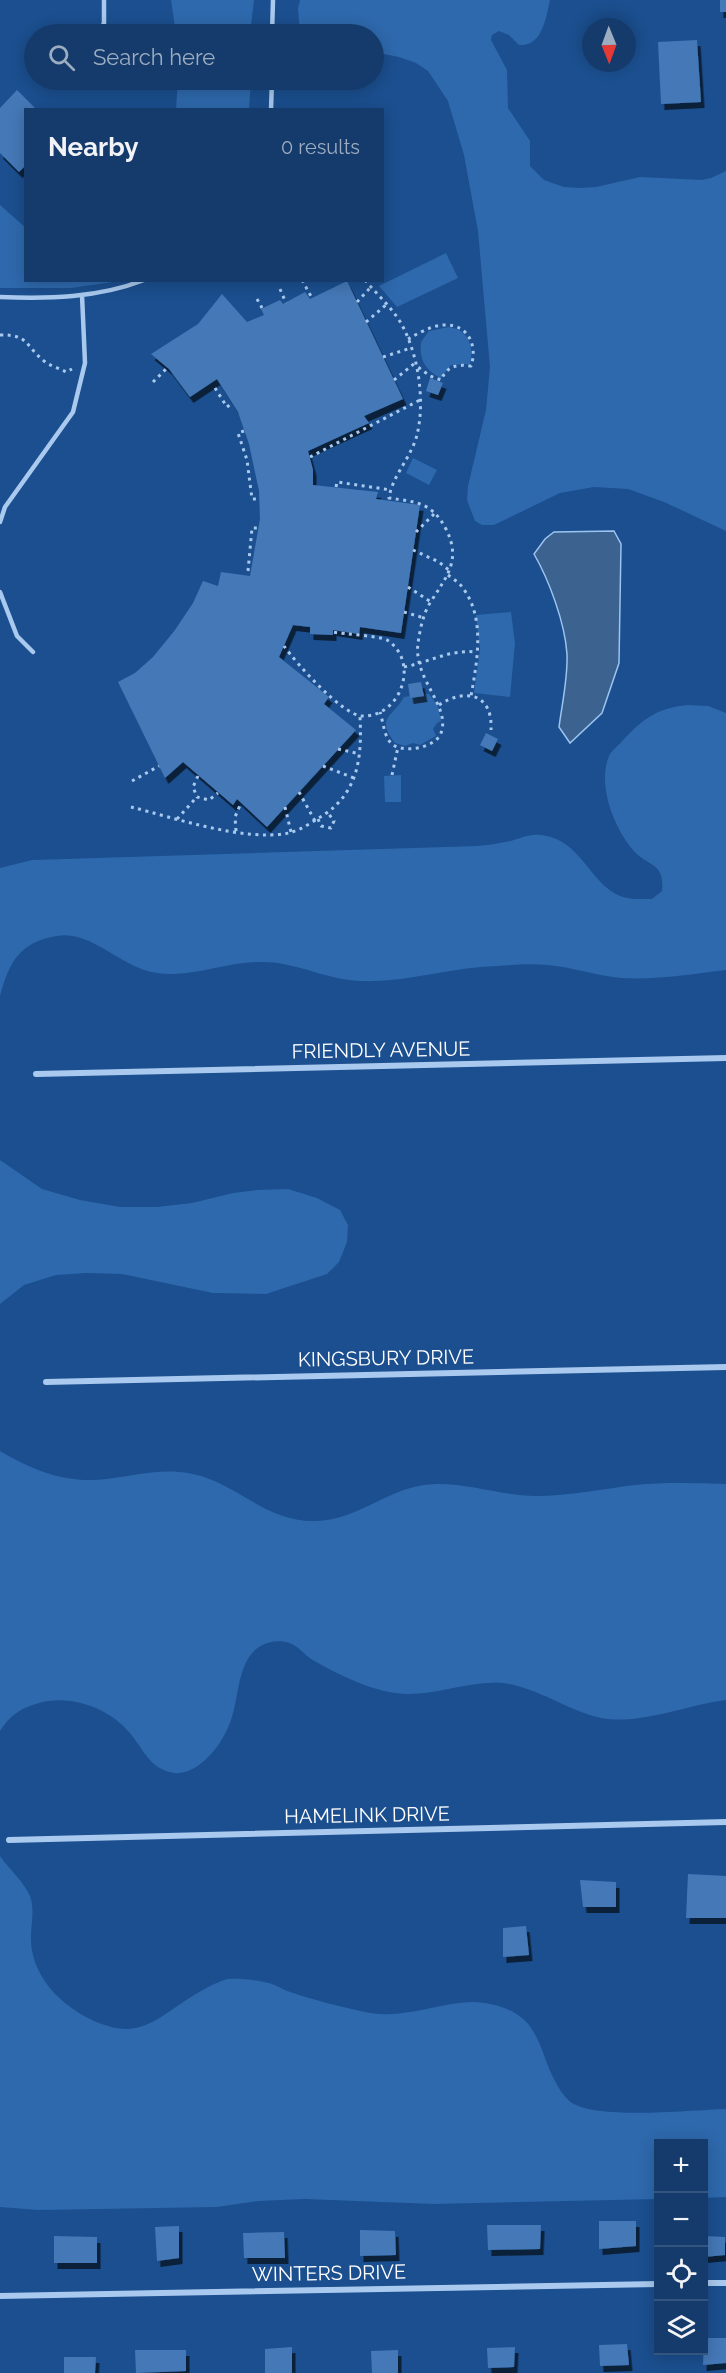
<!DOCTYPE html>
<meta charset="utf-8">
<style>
:root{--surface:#143b6b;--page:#1d4271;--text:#f1f3f6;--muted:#9dadc1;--line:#33557e}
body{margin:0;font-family:Raleway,sans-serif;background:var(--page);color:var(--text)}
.controls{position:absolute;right:18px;bottom:18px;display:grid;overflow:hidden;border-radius:0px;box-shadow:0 3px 15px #0003}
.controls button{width:54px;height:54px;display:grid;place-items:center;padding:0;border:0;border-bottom:2px solid var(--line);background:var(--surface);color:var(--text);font:30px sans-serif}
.compass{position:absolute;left:582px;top:18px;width:54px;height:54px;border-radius:50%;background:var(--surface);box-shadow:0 3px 15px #0003;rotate:179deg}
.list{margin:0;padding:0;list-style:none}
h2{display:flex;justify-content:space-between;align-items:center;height:78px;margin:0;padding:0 24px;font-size:26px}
h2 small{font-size:20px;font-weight:400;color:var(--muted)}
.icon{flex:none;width:33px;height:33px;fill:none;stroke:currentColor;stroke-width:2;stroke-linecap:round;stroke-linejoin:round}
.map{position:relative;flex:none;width:726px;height:2373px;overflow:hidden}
.search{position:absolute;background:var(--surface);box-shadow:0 3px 15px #0003;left:24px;top:24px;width:360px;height:66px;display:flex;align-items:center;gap:15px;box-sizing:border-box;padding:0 21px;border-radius:33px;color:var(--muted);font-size:22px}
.panel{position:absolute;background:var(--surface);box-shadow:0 3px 15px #0003;left:24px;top:108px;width:360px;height:174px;border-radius:0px}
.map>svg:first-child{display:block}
.green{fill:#2e69ad}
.water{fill:#3c6290;stroke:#9cc4f0;stroke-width:1.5}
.building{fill:#4478b7;filter:url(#shadow)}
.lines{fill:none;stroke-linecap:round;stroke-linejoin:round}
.path{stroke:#a9c9ee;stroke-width:3;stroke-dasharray:3 4.5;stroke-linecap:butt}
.lane{stroke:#a9c9ee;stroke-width:4.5}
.street{stroke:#a9c9ee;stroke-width:6}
.labels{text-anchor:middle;stroke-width:5;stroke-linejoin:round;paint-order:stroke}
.street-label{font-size:20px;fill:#fff;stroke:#1b4f8f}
</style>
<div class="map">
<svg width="726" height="2373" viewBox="0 0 726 2373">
<defs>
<filter id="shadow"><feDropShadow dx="3.5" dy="6" stdDeviation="0" flood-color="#0009"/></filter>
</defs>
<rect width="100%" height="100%" fill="#1b4f8f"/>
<path class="green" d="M171 0H254L250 34H176Z
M300 0H550C546 18 542 47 519 45L509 35 499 31 492 35 491 40 507 70 508 108 530 141V166L544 180 564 187 580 188 596 187 640 177 702 180 711 178 726 171V531L664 502 628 489 594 487 560 493 494 525H482L475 521 467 500 468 486 486 410 490 367 478 231 464 155 448 101 428 71 416 63 399 57 374 52V34H300L298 8Z
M178 80H251L249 109H176Z
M0 205 25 227 26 280 120 281 71 288H0Z
M446 253 458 278 397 307 379 286Z
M449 327C469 330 474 347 470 364L451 365 441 378C425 371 419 359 421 342L429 331Z
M413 458 437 470 429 485 406 473Z
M511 612 515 643 510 697 474 693 480 649 476 615Z
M423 694H429L438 706 441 721 437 723 433 729 436 736 420 745 413 743 405 746 395 743C375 717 393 717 404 697Z
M687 705 708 706 726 713V970C692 974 657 980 622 978 597 976 572 967 547 965 530 963 513 965 497 966 447 967 398 986 349 980 319 976 290 961 260 962 225 962 192 978 157 973 122 969 92 930 57 936 19 942 9 963 0 996V868L32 860 478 846C487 845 496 844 505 842 518 840 528 833 541 835 581 839 589 883 620 896 629 900 642 899 652 899L662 891C665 861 647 867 633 850 614 828 597 785 609 756 612 750 620 744 624 739 644 718 658 708 687 705Z
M401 775V802H385L384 776Z
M0 1160 42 1189 80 1200 120 1207H157L192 1203 233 1193 257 1190 288 1189 317 1198 340 1210 348 1225 347 1242 339 1262 327 1274 266 1294 213 1293 122 1274 86 1273 56 1275 24 1285 0 1304Z
M0 1451C34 1471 67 1484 107 1479 132 1476 154 1470 179 1472 233 1476 260 1521 313 1521 357 1521 383 1491 424 1485 461 1480 499 1496 536 1496 569 1496 602 1489 635 1485 665 1482 696 1483 726 1484V1700C686 1705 636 1727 597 1717 565 1709 536 1687 503 1683 467 1680 432 1698 395 1693 367 1689 335 1673 311 1659 304 1654 297 1645 289 1643 285 1641 276 1641 271 1642 238 1649 240 1691 232 1717 226 1736 215 1753 199 1765 191 1770 184 1774 174 1773 149 1769 143 1748 129 1732 108 1707 69 1694 39 1703 21 1708 10 1715 0 1731Z
M0 1856C9 1869 24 1882 30 1896 35 1910 31 1923 31 1937 30 1973 58 2003 88 2018 143 2046 158 2014 203 1990 211 1985 220 1981 228 1979 241 1978 257 1980 269 1983 277 1985 283 1990 290 1992 313 2000 346 2008 370 2013 406 2019 439 2002 474 2002 496 2003 522 2011 533 2031 543 2047 546 2065 555 2081 559 2089 565 2098 572 2103 600 2120 691 2110 726 2109V2197L704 2198V2144H658V2199L434 2204 305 2199 258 2201 217 2207 38 2210 0 2207Z"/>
<path class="water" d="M614 531 621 544 619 663 602 713 570 743 559 727C562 704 568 678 567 654 565 623 549 580 534 554L545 539 554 532Z"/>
<path class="building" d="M720 0H726V12H720Z
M697 40 701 102 661 104 658 42Z
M17 90 37 110H26V165L19 172 0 153V108Z
M347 281 403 399 364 416 369 423 308 451 313 470V485L378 492 376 499 420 505 416 532 401 633 360 627 359 634 333 630V635L310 634V627L293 625 279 657 329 697 324 704 356 730 267 827 237 799 233 805 183 762 165 778 118 682 135 673 153 657 175 630 193 603 203 581 218 586 221 572 250 576 260 519 259 491 249 444 238 412 217 379 190 397 169 369 151 354 198 324 222 294 247 322 264 315 261 309 280 300 283 304 305 292 310 299Z
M430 378 443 383 438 395 426 391Z
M421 682 424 696 410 698 408 684Z
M486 733 498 739 492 751 480 745Z
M688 1874 726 1876V1918H686Z
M580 1880 616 1882V1907H583Z
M526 1926 529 1955 503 1957V1928Z
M599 2221H636V2246L599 2249Z
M487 2225H541L540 2249 488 2250Z
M179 2226V2258L157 2261 155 2227Z
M360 2230 395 2231 396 2255 360 2256Z
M284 2232 285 2258H244L243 2233Z
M54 2236 97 2237V2263H54Z
M704 2236 725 2237V2255L704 2257Z
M704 2338H726V2363L703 2365Z
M627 2344 629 2365 600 2366 599 2345Z
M292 2347V2373H265V2349Z
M515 2347 514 2367 488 2368 487 2348Z
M135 2350H186V2371L136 2373Z
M398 2350V2373H372L371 2351Z
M64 2357H96L95 2373H64Z"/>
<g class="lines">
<path class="path" d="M302 280 312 298
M365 280C378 296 394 309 403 327 419 358 425 402 417 435 411 458 392 476 389 498 416 502 432 502 446 529 462 561 446 577 430 603 423 614 420 630 418 643 413 679 451 706 441 733 436 748 400 755 390 742 384 735 383 721 380 712
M280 289 286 303
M257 299 262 308
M357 302 371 287
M366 322 387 304
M0 335C29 334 26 347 44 361 50 366 59 368 66 372L72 369
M408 339C419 333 432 325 445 325 468 324 478 346 471 366 457 364 447 366 441 380L430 376 418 367
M383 357 411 348
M394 380 415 363
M153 382 167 368
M215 388 227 407 232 403
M244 431 238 433 247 460 252 499H259
M310 457 420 400
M336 487 337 482 391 490
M416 532 435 513
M413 550 439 562 450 571
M248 571 252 528H259
M448 575C453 579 459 582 462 587 486 617 477 662 471 696
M408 587 431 602
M404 612 424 618
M284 646C296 663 342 715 362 716 400 718 421 662 387 640 380 636 343 634 333 632
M404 667C430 662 450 649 477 652
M439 705C465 688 493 693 491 730
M338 749 360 754
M323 766 354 778
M392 775 398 747
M198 776 193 787 197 797 209 800 218 793
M132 781 159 766
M299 792 315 821
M131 807C175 818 244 842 289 833 301 830 314 821 325 814 359 791 362 755 360 717
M285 807 291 832
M177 819 196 798
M318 819 321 826 331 828 334 821 328 813
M236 831 235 817 241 803"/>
<path class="lane" d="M99 34 104 23V0
M272 34 273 0
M271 110 272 80
M0 297C48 299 98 298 144 280
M0 522 5 507 73 412 85 363 82 295
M0 592 17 636 33 652"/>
<path class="street" d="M36 1074 726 1058
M46 1382 726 1367
M9 1840 726 1822
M704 2283H726
M0 2296 658 2284"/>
</g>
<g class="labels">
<g class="street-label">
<text transform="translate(381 1050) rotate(-1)" y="7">FRIENDLY AVENUE</text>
<text transform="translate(386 1358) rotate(-1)" y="7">KINGSBURY DRIVE</text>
<text transform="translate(367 1815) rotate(-1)" y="7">HAMELINK DRIVE</text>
<text transform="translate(329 2273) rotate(-1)" y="7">WINTERS DRIVE</text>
</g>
</g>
</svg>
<div class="controls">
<button>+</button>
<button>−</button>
<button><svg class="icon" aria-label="locate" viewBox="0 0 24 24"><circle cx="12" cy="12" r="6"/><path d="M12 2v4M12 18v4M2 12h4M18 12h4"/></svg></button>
<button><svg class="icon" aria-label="layers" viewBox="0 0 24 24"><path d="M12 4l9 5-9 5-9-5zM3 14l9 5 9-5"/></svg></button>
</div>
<svg class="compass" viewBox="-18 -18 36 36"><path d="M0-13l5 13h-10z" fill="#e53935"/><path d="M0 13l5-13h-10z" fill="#9dadc1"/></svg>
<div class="search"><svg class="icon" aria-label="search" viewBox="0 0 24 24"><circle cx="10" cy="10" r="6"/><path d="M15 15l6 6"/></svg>Search here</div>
<section class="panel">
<h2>Nearby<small>0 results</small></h2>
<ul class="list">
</ul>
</section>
</div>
